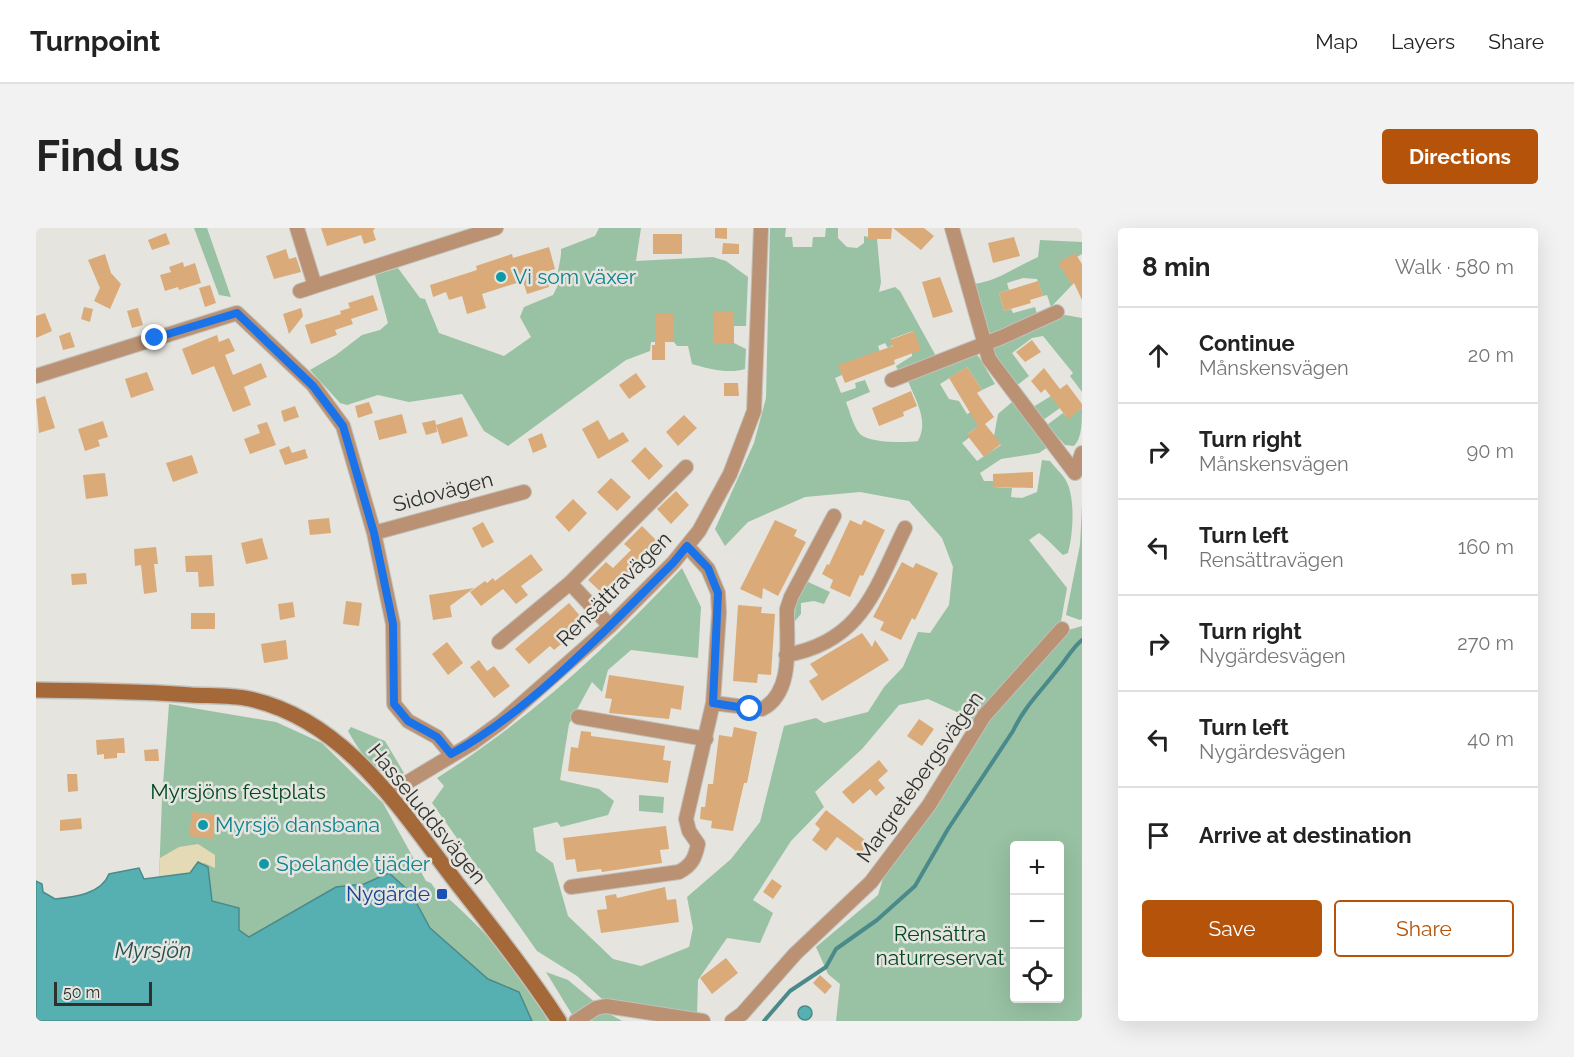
<!DOCTYPE html>
<meta charset="utf-8">
<style>
:root{--surface:#fff;--page:#f2f2f2;--text:#222;--muted:#767676;--line:#e0e0e0;--accent:#b45309}
body{margin:0;font-family:Raleway,sans-serif;background:var(--page);color:var(--text)}
.controls{position:absolute;right:18px;bottom:18px;display:grid;overflow:hidden;border-radius:6px;box-shadow:0 6px 24px #0002}
.controls button{width:54px;height:54px;display:grid;place-items:center;padding:0;border:0;border-bottom:2px solid var(--line);background:var(--surface);color:var(--text);font:30px sans-serif}
.scale{position:absolute;left:18px;bottom:15px;width:98px;box-sizing:border-box;padding-left:6px;border:3px solid #30302d;border-top:0;font-size:16px;line-height:21px;white-space:nowrap;color:#30302d;-webkit-text-stroke:4px #e5e4de;paint-order:stroke}
.stop{position:absolute;width:18px;height:18px;margin:-14px;border:4px solid #1a73e8;border-radius:50%;background:#fff}
.stop.end{background:#1a73e8;border-color:#fff;box-shadow:0 2px 6px #0008}
.list{margin:0;padding:0;list-style:none}
h2{display:flex;justify-content:space-between;align-items:center;height:78px;margin:0;padding:0 24px;font-size:26px}
h2 small{font-size:20px;font-weight:400;color:var(--muted)}
.list li{display:grid;grid-template-columns:39px 1fr auto;gap:18px;align-items:center;box-sizing:border-box;height:96px;padding:0 24px;border-top:2px solid var(--line)}
.list b{display:block;font-size:22px;white-space:nowrap}
.list p{margin:0;font-size:20px;white-space:nowrap;color:var(--muted)}
.list em{font-size:20px;font-style:normal;color:var(--muted)}
.actions{display:flex;gap:12px;padding:18px 24px}
.actions a{flex:1;padding:14px 0;border:2px solid var(--accent);border-radius:6px;text-align:center;font-size:21px;color:var(--accent)}
.actions .main{background:var(--accent);color:#fff}
.icon{flex:none;width:33px;height:33px;fill:none;stroke:currentColor;stroke-width:2;stroke-linecap:round;stroke-linejoin:round}
.map{position:relative;flex:none;width:1046px;height:793px;overflow:hidden;border-radius:6px}
header{display:flex;align-items:center;gap:36px;box-sizing:border-box;height:84px;padding:0 30px;background:var(--surface);border-bottom:2px solid var(--line)}
header strong{font-size:28px}
nav{display:flex;gap:33px;margin-inline-start:auto;font-size:21px}
.intro{display:flex;align-items:center;justify-content:space-between;box-sizing:border-box;height:144px;padding:0 36px}
h1{margin:0;font-size:42px}
.button{padding:15px 27px;border-radius:6px;background:var(--accent);color:#fff;font-size:21px;font-weight:700}
main{display:flex;gap:36px;padding:0 36px}
aside{flex:1;background:var(--surface);border-radius:6px;box-shadow:0 6px 24px #0002}
.map>svg:first-child{display:block}
.green{fill:#98c2a3;fill-rule:evenodd}
.sand{fill:#e4dab5}
.water{fill:#56b0b2;stroke:#4b8a8a;stroke-width:1.5}
.lines{fill:none;stroke-linecap:round;stroke-linejoin:round}
.stream{stroke:#4b8a8a;stroke-width:4}
.building{fill:#daab79}
.street-casing{stroke:#c1c0bb;stroke-width:16}
.secondary-casing{stroke:#c1c0bb;stroke-width:18}
.street{stroke:#bb9173;stroke-width:14}
.secondary{stroke:#a46839;stroke-width:15}
.route{stroke:#1a73e8;stroke-width:8}
.culture-dot{fill:#0f9aa8;stroke:#e5e4de;stroke-width:2}
.transit-dot{fill:#1a4fb4;stroke:#e5e4de;stroke-width:2}
.labels{text-anchor:middle;stroke-width:5;stroke-linejoin:round;paint-order:stroke}
.culture-label{font-size:21px;fill:#0d838f;stroke:#e5e4de;text-anchor:start}
.street-label{font-size:21px;fill:#30302d;stroke:#e5e4de}
.park-label{font-size:21px;fill:#004922;stroke:#e5e4de}
.transit-label{font-size:21px;fill:#164399;stroke:#e5e4de;text-anchor:end}
.water-label{font-size:22px;font-style:italic;fill:#264f50;stroke:#e5e4de}
</style>
<header>
<strong>Turnpoint</strong>
<nav><a>Map</a><a>Layers</a><a>Share</a></nav>
</header>
<div class="intro"><h1>Find us</h1><a class="button">Directions</a></div>
<main>
<div class="map">
<svg width="1046" height="793" viewBox="0 0 1046 793">
<rect width="100%" height="100%" fill="#e5e4de"/>
<path class="green" d="M158 0H171L195 69 183 67Z
M563 0H605L600 33 677 29 690 33 712 49 710 98H698L678 85V115H698L710 121 709 141C693 146 672 141 656 136L652 118H641L638 114H615L614 123 590 132 472 218 448 203 426 166 373 174 342 167 311 177 304 175 274 142 300 127 326 107 344 102 352 95 339 47 362 40 384 70 389 71 403 105 468 128 495 109 484 89 488 79 517 67 523 55C519 43 526 34 525 21L559 8Z
M734 0H750L749 9H756L757 19H776L777 9H789L790 0H802V10L811 19 821 20 828 15V8L841 11 845 54 843 64 859 59 864 63 901 130 863 145 860 138 876 128 877 103 855 111 857 117 852 120 849 115 842 118 844 124 803 137 806 147 799 150 805 165 820 160 819 155 829 152 834 164 810 174C814 184 817 198 824 206 833 215 869 215 882 213 893 193 880 173 872 153L940 126 943 129 959 156 946 162 931 139 904 156 913 171 923 173 931 186 945 179 946 195 932 206 934 209 926 215 941 233 965 217 958 208 962 186 976 174 1012 219 1003 225 965 231 944 245 948 253H957V259L976 260 975 269 986 270 1001 264 1006 232 1014 233C1020 241 1029 248 1032 257 1039 274 1037 307 1032 325L1027 327C1019 320 1013 312 1003 305L993 312 1031 360 1024 399 941 493 892 471 863 477 826 521 779 564 788 579 755 613 717 672 737 685 724 715 691 710 662 752 661 788 566 771 541 748 501 723 396 575 408 558 401 550C493 492 572 419 646 340L665 379 662 430 595 422 572 442 566 464 556 454 533 496 524 552 563 561 578 573 572 587 525 599 521 594 497 600 500 623 517 635 532 688 577 731 605 738 653 719 657 700 651 669 695 631 724 594 748 498 780 490 788 495 832 484 848 459 867 439 882 404 894 405 913 377 917 339 906 310 873 273 824 264 769 269 712 294 689 318 679 301 718 215 730 170Z
M1004 12 1046 14V26L1041 29 1036 57 1015 79 1011 67 1007 68 1001 51 987 50 971 55 973 62 963 65 968 83 975 81 977 85 999 79 1001 86 956 106 951 103 938 56C962 53 979 39 1002 29Z
M1029 87 1046 90V164L1034 148 1037 145 1007 108 996 110 976 125 993 148 980 158 959 129 957 120Z
M1015 168 1024 180 1007 192 997 179Z
M1046 180C1046 193 1046 210 1038 218L1029 217 1011 197 1027 185 1032 190Z
M1046 278V391L1044 392 1030 387 1044 317Z
M770 353 794 364 788 376 778 373 765 375V386L759 393 758 400 760 372Z
M1046 398V793H800L804 756 792 746 780 719 842 667 848 647 893 588 954 490 1029 403ZM978 618H1023V770H978Z
M133 476 240 494 286 515 347 575 390 653 395 655 407 672 413 671C453 707 487 744 512 793H496L482 764 452 751 394 700 375 665 353 645 328 656 300 659 213 709 203 703V680L176 673 172 639 123 650 126 570Z
M315 499 349 513 368 545C346 561 321 519 312 503Z
M603 567 628 569 627 585 603 583Z
M510 744 532 752 572 785 586 793H540Z"/>
<path class="sand" d="M162 616 179 627V640L168 635 155 645 123 650 124 630 143 619Z"/>
<path class="water" d="M162 634 172 639 176 673 203 680V702L213 709 300 659 328 656 353 645 375 665 394 700 452 751 483 764 496 793H0V653L6 656 7 664 19 671C39 669 65 666 73 646L103 640 108 651 154 645Z
M762 785a7 7 0 1 1 14 0a7 7 0 1 1-14 0Z"/>
<g class="lines">
<path class="stream" d="M728 793 754 763 790 739 800 721 841 692 879 658 912 601 977 503C988 479 1006 462 1022 441 1031 431 1035 421 1046 412"/>
</g>
<path class="building" d="M285 0H339L337 3 340 12 328 16 325 7 291 18Z
M679 0H691V11L679 10Z
M832 0H856L855 11H832Z
M857 0H888L898 8 885 22Z
M130 5 134 16 116 22 112 12Z
M617 6H646V26H617Z
M978 9 984 28 957 35 952 15Z
M687 15 703 16V26H686Z
M513 19 519 41 509 44 513 59 491 66 487 53 446 66 450 80 431 86 426 68 413 72 410 64 397 69 394 57 441 42 440 38 476 26 477 30Z
M250 21 253 31 260 29 265 44 238 51 230 28Z
M1039 25 1046 36V72L1038 55 1036 57 1022 35Z
M69 26 75 45 85 56 74 81 58 73 64 60 52 32Z
M147 34 148 39 159 35 165 55 143 62 142 59 129 63 124 47 135 44 133 39Z
M904 49 917 84 897 90 886 54Z
M1002 53 1007 68 994 72 995 75 968 83 963 65Z
M174 57 180 75 169 79 163 60Z
M337 67 342 82 315 91 317 96 299 102 301 107 275 116 269 97 305 86 304 83 314 80 312 75Z
M48 79 57 81 54 94 45 91Z
M102 80 107 97 96 100 91 83Z
M265 80 267 88 253 106 247 86Z
M678 84H698V115H678Z
M9 85 16 103 0 110V88Z
M619 86H638V114H629V132H616V117H619Z
M878 103 885 122 858 132 859 136 809 155 802 137 857 118 854 112Z
M34 104 39 119 27 122 23 108Z
M181 107 183 114 193 110 199 123 189 127 197 147 225 135 231 149 208 159 215 177 197 184 178 138 156 147 146 121Z
M996 112 1005 124 989 134 980 124Z
M931 139 946 162 941 165 958 189 949 196 965 216 948 229 931 207 942 198 913 150Z
M1008 140 1024 161 1031 156 1046 176V180L1032 191 1009 161 1005 165 995 153Z
M111 144 118 162 95 170 89 151Z
M600 145 610 159 593 171 583 157Z
M688 155H702L703 168H688Z
M875 163 881 178 867 184 868 188 843 198 836 180Z
M9 168 19 200 3 205 0 171Z
M333 174 337 185 322 190 319 178Z
M259 178 263 189 248 194 245 183Z
M366 186 371 205 343 212 338 193Z
M648 187 661 200 642 218 630 204Z
M426 189 432 208 406 216 400 197 401 204 390 207 386 195 399 192 400 197Z
M562 192 573 212 587 204 593 213 562 231 546 201Z
M67 193 72 209 62 212 64 218 49 223 42 201Z
M231 194 240 217 214 226 208 211 224 205 221 197Z
M506 205 511 219 497 225 492 211Z
M253 218 256 225 269 221 272 230 249 237 243 222Z
M609 219 627 238 613 252 595 233Z
M156 227 162 245 137 254 130 235Z
M997 244V260L957 259V246Z
M69 245 72 268 50 271 47 247Z
M575 250 595 269 581 283 561 264Z
M640 263 653 277 635 296 621 281Z
M537 271 551 285 533 304 519 289Z
M293 290 295 305 274 307 272 292Z
M739 292 761 302 758 308 770 314 742 368 727 360 726 371 704 361Z
M814 292 825 297 828 292 849 302 827 348 824 347 814 369 794 360 797 352 786 346 791 336 793 337Z
M447 294 458 314 446 320 436 300Z
M606 298 620 312 601 332 605 336 591 350 586 345 566 365 552 352 570 334 577 340 595 322 588 316Z
M226 310 232 331 210 336 205 315Z
M120 319 122 336H118L121 364 108 366 105 337 99 338 98 321Z
M495 326 507 342 485 358 492 367 480 376 467 361 445 378 434 364 449 353 451 355 457 350 459 353Z
M176 327 178 358 163 359 162 344H150L149 328Z
M866 334 877 340 880 335 902 345 879 392 876 390 865 412 844 402 848 394 837 389Z
M50 345 51 356 36 357 35 346Z
M438 360 414 378 416 389 397 392 393 367Z
M310 373 326 375 323 398 307 396Z
M257 374 259 389 244 392 242 376Z
M533 375 545 389 525 407 530 412 518 422 514 418 493 436 479 421Z
M702 377 726 379 725 385 739 386 735 447 722 446 721 455 697 453Z
M155 385H179V401H155Z
M826 405 836 419 839 412 853 432 786 473 773 453 782 447 774 436Z
M250 412 252 431 228 435 225 416Z
M411 414 427 435 412 447 396 426Z
M443 432 451 443 458 438 474 458 458 470 434 439Z
M573 447 648 458 645 482 635 480 633 491 573 485 576 471 569 470Z
M883 491 898 501 886 518 871 508Z
M698 499 721 504 711 555H708L697 603 675 600 676 593 664 591 665 579H669L672 556H677L683 507 696 509Z
M545 503 555 504V508L629 518 627 532 635 533 632 555 532 543 535 519 542 520Z
M88 510 89 525H81V530L68 531V526L61 527 60 512Z
M122 521 123 533H109L108 522Z
M843 532 852 543 842 552 849 560 840 568 834 561 817 576 806 564Z
M31 546H41L42 563 32 564Z
M790 582 833 615 824 626 801 609 790 623 776 612 784 601 779 596Z
M156 584 180 587 177 611 153 608Z
M45 590 46 601 24 603V592Z
M630 598 633 621 624 622 626 635 566 644 565 641 541 644 539 631 530 632 527 610Z
M736 651 746 658 737 671 727 664Z
M629 659 631 672 640 671 643 694 565 705 561 682 571 681 569 668 580 666 581 670Z
M690 730 702 745 676 766 664 750Z
M784 747 796 758 789 766 777 755Z"/>
<g class="lines">
<defs>
<path id="street" d="M261 0 279 58 460 0
M916 0 953 131 1039 245 1046 225
M264 63 279 58
M0 148 201 85 277 157 307 198 338 305 357 396 358 476 372 493 401 509 415 526
M856 152 966 109 1021 84
M338 305 488 264
M534 355 650 239
M463 414 534 355 574 398
M750 427C826 414 839 361 869 300
M677 475 726 481C759 464 750 413 751 381L755 369 798 288
M542 489 670 511
M352 566 435 516 465 494 574 398 637 335 663 303 694 246 718 183 725 0
M535 659 643 644C656 637 659 630 662 616L653 603 650 591 677 475 683 385 682 365 672 341 651 318
M540 793 560 780 570 778 667 793
M696 793 706 786 759 726 835 654 893 577 948 488 1026 401"/>
<path id="secondary" d="M0 462C52 463 103 463 155 467 174 468 195 467 214 471 309 492 364 581 420 654 456 700 491 744 523 793"/>
</defs>
<use href="#street" class="street-casing"/>
<use href="#secondary" class="secondary-casing"/>
<use href="#street" class="street"/>
<use href="#secondary" class="secondary"/>
</g>
<g class="lines">
<path class="route" d="M119 110 201 85 277 158 307 198 338 305 357 396 358 476 372 493 401 509 415 526C495 483 572 399 637 335L651 318 672 340 682 365 677 475 714 481"/>
</g>
<g class="culture-dot">
<circle cx="465" cy="49" r="6"/>
<circle cx="167" cy="597" r="6"/>
<circle cx="228" cy="636" r="6"/>
</g>
<rect class="transit-dot" x="400" y="660" width="12" height="12" rx="3"/>
<g class="labels">
<g class="culture-label">
<text x="477" y="56">Vi som växer</text>
<text x="179" y="604">Myrsjö dansbana</text>
<text x="240" y="643">Spelande tjäder</text>
</g>
<g class="street-label">
<text transform="translate(407 264) rotate(-15)" y="7">Sidovägen</text>
<text transform="translate(578 361) rotate(-45)" y="7">Rensättravägen</text>
<text transform="translate(884 549) rotate(-55)" y="7">Margretebergsvägen</text>
<text transform="translate(391 586) rotate(51)" y="7">Hasseluddsvägen</text>
</g>
<g class="park-label">
<text x="202" y="571">Myrsjöns festplats</text>
<text x="904" y="713">Rensättra<tspan x="904" dy="24">naturreservat</tspan></text>
</g>
<g class="transit-label">
<text x="394" y="673">Nygärde</text>
</g>
<g class="water-label">
<text x="117" y="730">Myrsjön</text>
</g>
</g>
</svg>
<div class="controls">
<button>+</button>
<button>−</button>
<button><svg class="icon" aria-label="locate" viewBox="0 0 24 24"><circle cx="12" cy="12" r="6"/><path d="M12 2v4M12 18v4M2 12h4M18 12h4"/></svg></button>
</div>
<div class="scale">50 m</div>
<div class="stop" style="left:714px;top:481px"></div>
<div class="stop end" style="left:119px;top:110px"></div>
</div>
<aside>
<h2>8 min<small>Walk · 580 m</small></h2>
<ul class="list">
<li><svg class="icon" aria-label="ahead" viewBox="0 0 24 24"><path d="M12 20V5M6 11l6-6 6 6"/></svg><div><b>Continue</b><p>Månskensvägen</p></div><em>20 m</em></li>
<li><svg class="icon" aria-label="right" viewBox="0 0 24 24"><path d="M7 20v-9h11M14 6l5 5-5 5"/></svg><div><b>Turn right</b><p>Månskensvägen</p></div><em>90 m</em></li>
<li><svg class="icon" aria-label="left" viewBox="0 0 24 24"><path d="M17 20v-9H6M10 6l-5 5 5 5"/></svg><div><b>Turn left</b><p>Rensättravägen</p></div><em>160 m</em></li>
<li><svg class="icon" aria-label="right" viewBox="0 0 24 24"><path d="M7 20v-9h11M14 6l5 5-5 5"/></svg><div><b>Turn right</b><p>Nygärdesvägen</p></div><em>270 m</em></li>
<li><svg class="icon" aria-label="left" viewBox="0 0 24 24"><path d="M17 20v-9H6M10 6l-5 5 5 5"/></svg><div><b>Turn left</b><p>Nygärdesvägen</p></div><em>40 m</em></li>
<li><svg class="icon" aria-label="arrive" viewBox="0 0 24 24"><path d="M6 21V4h12l-3 4 3 4H6"/></svg><div><b>Arrive at destination</b></div></li>
</ul>
<div class="actions"><a class="main">Save</a><a>Share</a></div>
</aside>
</main>
